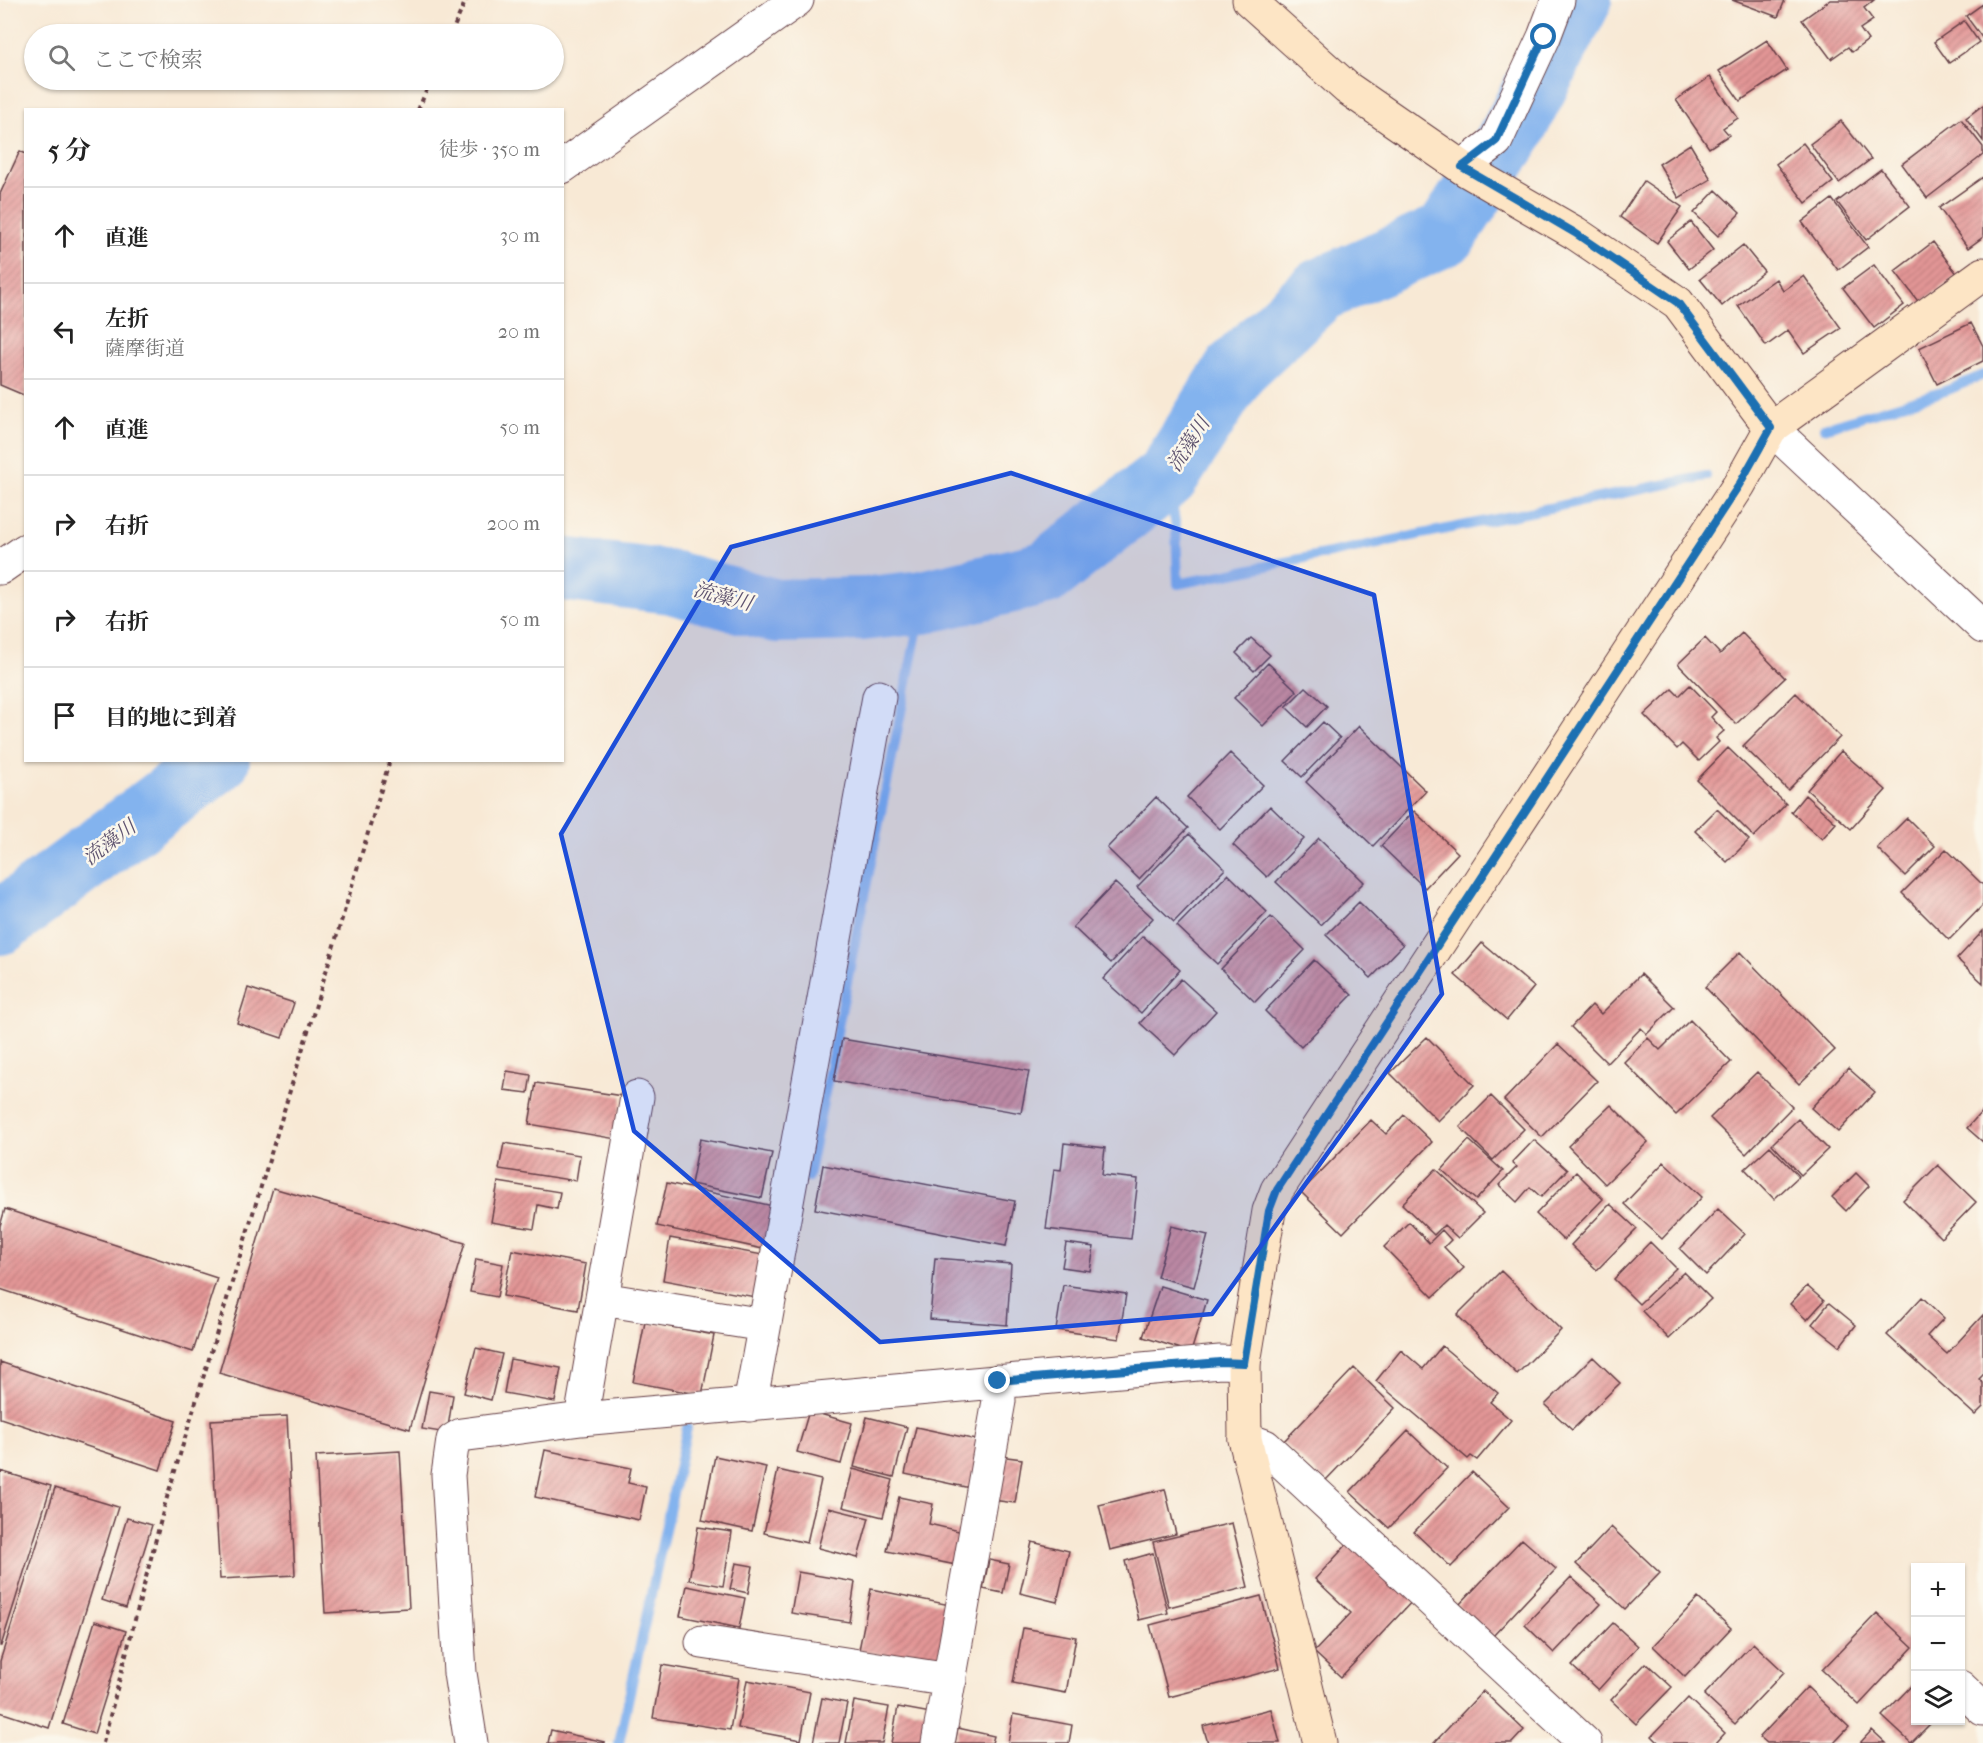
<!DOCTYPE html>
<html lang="ja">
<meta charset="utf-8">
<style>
:root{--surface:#fff;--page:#f2f2f2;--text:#222;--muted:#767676;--line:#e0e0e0}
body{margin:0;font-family:"IM FELL French Canon","Noto Serif JP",serif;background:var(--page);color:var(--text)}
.controls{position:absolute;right:18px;bottom:18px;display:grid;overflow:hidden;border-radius:0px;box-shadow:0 2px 4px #0004}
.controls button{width:54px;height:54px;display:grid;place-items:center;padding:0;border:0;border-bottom:2px solid var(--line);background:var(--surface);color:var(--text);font:30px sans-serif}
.stop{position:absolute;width:18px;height:18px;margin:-14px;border:4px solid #1f6fb2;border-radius:50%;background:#fff}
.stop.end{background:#1f6fb2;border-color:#fff;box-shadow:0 2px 6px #0008}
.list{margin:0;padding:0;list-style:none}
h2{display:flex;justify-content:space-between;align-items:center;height:78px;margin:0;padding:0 24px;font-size:26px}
h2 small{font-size:20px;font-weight:400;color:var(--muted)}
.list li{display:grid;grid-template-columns:39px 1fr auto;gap:18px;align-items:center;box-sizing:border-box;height:96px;padding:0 24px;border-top:2px solid var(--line)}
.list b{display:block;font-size:22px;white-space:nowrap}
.list p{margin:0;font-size:20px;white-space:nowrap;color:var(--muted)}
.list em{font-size:20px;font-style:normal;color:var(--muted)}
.icon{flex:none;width:33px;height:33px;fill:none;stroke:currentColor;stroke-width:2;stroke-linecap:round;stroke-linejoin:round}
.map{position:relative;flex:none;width:1983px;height:1743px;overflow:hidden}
.search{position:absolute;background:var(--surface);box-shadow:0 2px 4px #0004;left:24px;top:24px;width:540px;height:66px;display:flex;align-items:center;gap:15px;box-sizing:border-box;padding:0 21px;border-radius:33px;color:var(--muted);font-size:22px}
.panel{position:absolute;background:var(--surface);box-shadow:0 2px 4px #0004;left:24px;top:108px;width:540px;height:654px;border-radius:0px}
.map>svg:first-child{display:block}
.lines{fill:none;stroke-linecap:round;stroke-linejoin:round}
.stream{stroke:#83b3ee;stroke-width:10}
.river{stroke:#83b3ee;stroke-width:64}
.building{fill:url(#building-hatch)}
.street-casing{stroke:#643d44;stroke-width:35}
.secondary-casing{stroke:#643d44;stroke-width:35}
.path{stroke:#643d44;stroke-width:4;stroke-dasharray:4.5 4.5;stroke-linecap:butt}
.street{stroke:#fff;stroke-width:33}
.secondary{stroke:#fde5c5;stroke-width:33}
.route{stroke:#1f6fb2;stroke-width:8}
.marked{fill:#1d4ed8;fill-opacity:0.2;stroke:#1d4ed8;stroke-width:4.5;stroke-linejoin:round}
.labels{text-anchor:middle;stroke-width:5;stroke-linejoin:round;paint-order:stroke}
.water-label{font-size:20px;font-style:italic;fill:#5e536f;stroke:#fbf7ec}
</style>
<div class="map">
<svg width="1983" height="1743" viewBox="0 0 1983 1743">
<defs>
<pattern id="building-hatch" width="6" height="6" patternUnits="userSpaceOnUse" patternTransform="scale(1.5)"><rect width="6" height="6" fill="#e39696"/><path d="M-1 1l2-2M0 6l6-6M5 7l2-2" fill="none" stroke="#ba7a7b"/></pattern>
</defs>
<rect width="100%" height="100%" fill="#fbf7ec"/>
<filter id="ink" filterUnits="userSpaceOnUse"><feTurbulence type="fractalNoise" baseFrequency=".0167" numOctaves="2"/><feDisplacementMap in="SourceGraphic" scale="12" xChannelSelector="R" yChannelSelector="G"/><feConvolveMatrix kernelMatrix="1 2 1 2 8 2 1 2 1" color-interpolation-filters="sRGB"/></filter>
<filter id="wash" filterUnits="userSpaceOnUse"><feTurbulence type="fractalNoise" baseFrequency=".008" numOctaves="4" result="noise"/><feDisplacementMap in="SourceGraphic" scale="24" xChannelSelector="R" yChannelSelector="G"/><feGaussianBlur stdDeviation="1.35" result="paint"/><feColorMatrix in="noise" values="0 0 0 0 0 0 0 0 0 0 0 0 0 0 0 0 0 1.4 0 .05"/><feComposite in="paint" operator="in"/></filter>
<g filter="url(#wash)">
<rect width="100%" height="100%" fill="#f8e9d5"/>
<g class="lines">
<path class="stream" d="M1824 428 1948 390 1983 375
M1167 477 1176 527 1178 584 1706 476
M808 1177 923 602
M619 1743 687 1428"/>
<path class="river" d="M562 569 671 582 776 611 862 609 923 602 1046 573 1167 477 1236 369 1320 290 1446 234 1511 135 1580 0
M0 923 218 760"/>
</g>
<g id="blocks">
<path class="building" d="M1732 0H1785L1778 17Z
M1830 0H1874L1864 8 1873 20 1860 29 1868 40 1852 52 1848 47 1831 59 1802 20Z
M1983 4V39L1966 16Z
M1964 21 1979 42 1949 63 1934 42Z
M1767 40 1787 70 1740 101 1719 71Z
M1710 77 1738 118 1723 128 1729 135 1709 148 1676 100Z
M1983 105V141L1966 118Z
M1961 119 1983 147V155L1927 198 1902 164Z
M1841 121 1871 159 1839 183 1810 144Z
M1803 143 1833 182 1806 203 1776 164Z
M1690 144 1711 179 1679 198 1659 164Z
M20 151 26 154V396L0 385V194Z
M1881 169 1910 206 1866 240 1837 202Z
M1983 177V237L1968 248 1939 208Z
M1644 181 1682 207 1657 243 1620 217Z
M1716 190 1740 213 1718 236 1694 213Z
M1832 199 1868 247 1838 270 1802 222Z
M1691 222 1713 250 1689 269 1667 241Z
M1933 242 1958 275 1920 304 1895 271Z
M1743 245 1764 271 1722 306 1700 279Z
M1874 265 1904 305 1874 328 1843 288Z
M1804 276 1841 328 1804 353 1788 330 1766 346 1738 306 1776 279 1783 291Z
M1971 323 1983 346V361L1937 384 1919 348Z
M1742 633 1785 678 1736 724 1678 664 1705 638 1720 654Z
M1251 638 1270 655 1254 671 1236 653Z
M1268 663 1297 691 1263 726 1234 698Z
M1690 685 1716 712 1711 717 1724 731 1716 738 1719 742 1699 761 1682 744 1677 749 1644 715 1672 689 1679 696Z
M1306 687 1327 706 1307 727 1286 707Z
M1796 693 1840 737 1788 790 1743 746Z
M1323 722 1340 738 1302 777 1285 761Z
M1359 726 1426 791 1373 846 1306 782Z
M1728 748 1786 804 1754 837 1697 780Z
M1841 751 1886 790 1851 829 1807 790Z
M1230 753 1263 785 1220 829 1187 797Z
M1805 795 1836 823 1822 839 1791 812Z
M1156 797 1188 828 1139 879 1107 848Z
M1270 806 1304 839 1267 877 1233 845Z
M1717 809 1749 840 1727 862 1695 831Z
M1414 811 1458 853 1425 888 1381 846Z
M1907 818 1935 846 1905 876 1877 848Z
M1189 834 1225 869 1174 922 1137 887Z
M1319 838 1364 882 1321 925 1276 882Z
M1946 849 1983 885V905L1949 940 1902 893Z
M1228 874 1267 912 1217 964 1177 926Z
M1115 883 1153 918 1111 963 1073 927Z
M1359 902 1403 945 1371 978 1326 935Z
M1271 917 1305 950 1255 1002 1221 969Z
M1983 931V983L1957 959Z
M1143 936 1180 970 1141 1013 1103 979Z
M1482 943 1534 987 1507 1020 1455 975Z
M1740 952 1835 1050 1799 1084 1705 987Z
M1314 960 1352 995 1301 1047 1265 1011Z
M1641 974 1674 1007 1647 1034 1641 1028 1607 1063 1571 1027 1592 1005 1601 1014Z
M1181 979 1216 1011 1175 1055 1140 1023Z
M248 988 294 1003 282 1038 237 1023Z
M1690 1020 1731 1062 1676 1115 1624 1062 1648 1038 1660 1050Z
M1427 1037 1474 1085 1438 1121 1390 1073Z
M842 1039 1029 1071 1021 1113 834 1081Z
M1558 1044 1597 1081 1542 1137 1504 1100Z
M1848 1068 1875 1092 1838 1132 1811 1108Z
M507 1071 531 1075 528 1093 504 1090Z
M1757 1072 1792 1107 1746 1154 1710 1118Z
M536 1083 622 1096 616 1139 529 1124Z
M1491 1096 1524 1129 1493 1160 1460 1127Z
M1611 1105 1648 1142 1605 1184 1568 1146Z
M1983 1110V1142L1967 1128Z
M1404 1115 1432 1142 1343 1233 1301 1192 1371 1120 1386 1134Z
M1798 1119 1828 1149 1801 1175 1772 1144Z
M700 1139 772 1153 762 1198 691 1184Z
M1469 1140 1503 1171 1476 1200 1442 1170Z
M1534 1140 1567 1170 1541 1197 1530 1187 1517 1202 1499 1185 1517 1167 1512 1163Z
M504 1143 580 1155 576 1181 499 1169Z
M1064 1143 1105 1148 1102 1175 1138 1179 1131 1239 1046 1229 1054 1169 1061 1170Z
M1770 1146 1799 1176 1774 1199 1745 1169Z
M1664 1162 1702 1197 1662 1239 1624 1204Z
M823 1165 1015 1201 1006 1246 815 1209Z
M1938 1165 1976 1202 1941 1238 1903 1200Z
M1436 1169 1483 1213 1458 1238 1444 1225 1434 1235 1402 1204Z
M1576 1172 1603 1199 1563 1240 1536 1214Z
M1856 1173 1869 1186 1846 1211 1832 1197Z
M498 1182 560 1192 557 1209 538 1205 534 1229 491 1222Z
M667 1183 773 1206 763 1249 657 1226Z
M273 1188 465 1243 410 1429 219 1373Z
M1610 1204 1637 1229 1597 1270 1571 1245Z
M5 1209 217 1278 193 1352 0 1289V1226Z
M1718 1209 1745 1234 1706 1275 1680 1249Z
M1409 1222 1429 1243 1442 1230 1451 1240 1444 1247 1464 1268 1433 1297 1384 1247Z
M1171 1226 1208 1235 1194 1287 1157 1277Z
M670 1238 763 1255 755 1297 663 1280Z
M1650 1242 1676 1268 1639 1304 1614 1279Z
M1066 1243 1094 1247 1090 1271 1062 1267Z
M512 1250 586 1264 578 1310 503 1296Z
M935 1258 1011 1264 1007 1325 930 1319Z
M476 1259 503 1264 497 1297 470 1292Z
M1501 1271 1561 1330 1517 1374 1457 1315Z
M1684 1272 1711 1299 1669 1339 1642 1311Z
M1063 1285 1126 1294 1119 1339 1056 1330Z
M1160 1286 1207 1300 1191 1352 1143 1337Z
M1807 1286 1824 1301 1807 1320 1790 1304Z
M1922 1297 1944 1318 1927 1336 1947 1354 1983 1315V1375L1979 1379 1983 1383V1407L1975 1415 1887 1335Z
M1829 1303 1856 1325 1840 1346 1812 1324Z
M645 1322 714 1335 702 1395 633 1382Z
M1442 1346 1498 1393 1490 1402 1511 1420 1477 1460 1471 1456 1468 1459 1376 1381 1401 1350 1423 1369Z
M476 1348 502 1354 491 1400 464 1393Z
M1593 1357 1620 1383 1572 1430 1545 1405Z
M510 1359 561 1368 555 1402 504 1393Z
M0 1362 176 1421 160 1470 0 1418Z
M1354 1368 1395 1408 1325 1481 1283 1442Z
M429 1391 453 1395 447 1433 422 1429Z
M809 1411 852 1423 841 1464 797 1452Z
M287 1416 295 1575 220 1579 211 1420Z
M867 1417 907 1427 894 1477 854 1467Z
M916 1427 986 1442 975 1489 905 1474Z
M1408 1431 1447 1468 1389 1528 1350 1492Z
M545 1450 631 1468 628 1483 646 1487 639 1520 535 1497Z
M400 1451 409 1608 325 1613 316 1456Z
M715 1456 766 1467 752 1531 702 1520Z
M999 1456 1022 1459 1015 1503 992 1500Z
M853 1469 893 1480 883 1517 843 1507Z
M778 1470 821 1480 807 1543 764 1533Z
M0 1471 51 1486 1 1646H0Z
M1472 1472 1509 1507 1451 1567 1414 1532Z
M55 1488 118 1507 49 1728 0 1712V1661Z
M1165 1489 1176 1534 1110 1550 1099 1505Z
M899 1497 933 1504 929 1524 963 1532 956 1565 887 1551Z
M829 1508 869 1518 858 1558 818 1548Z
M127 1518 152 1525 126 1608 102 1600Z
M1232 1523 1248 1587 1169 1607 1153 1542Z
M698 1527 732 1532 723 1586 689 1580Z
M1611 1527 1660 1573 1625 1609 1576 1564Z
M1352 1539 1415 1598 1341 1677 1314 1652 1351 1613 1315 1579Z
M1522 1539 1556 1569 1492 1637 1458 1606Z
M1032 1542 1069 1551 1057 1602 1020 1593Z
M1153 1553 1168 1613 1139 1620 1125 1561Z
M989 1560 1009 1564 1003 1593 983 1589Z
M736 1563 753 1566 748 1593 730 1589Z
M798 1572 855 1582 849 1622 791 1613Z
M1571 1577 1601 1604 1554 1653 1525 1625Z
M687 1586 745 1598 739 1628 680 1616Z
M871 1589 950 1605 937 1666 859 1650Z
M1261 1596 1280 1668 1169 1697 1150 1625Z
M1698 1598 1731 1628 1685 1677 1653 1646Z
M1877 1613 1913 1647 1859 1705 1822 1670Z
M95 1621 126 1631 94 1734 63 1724Z
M1613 1623 1638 1646 1598 1690 1572 1666Z
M1023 1628 1076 1637 1066 1693 1013 1683Z
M1753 1643 1784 1672 1735 1724 1704 1695Z
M1646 1663 1672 1687 1636 1724 1611 1700Z
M662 1665 739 1678 730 1730 653 1718Z
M747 1680 810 1692 801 1740 738 1728Z
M1916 1681V1720H1934L1911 1743 1882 1716Z
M1807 1687 1849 1727 1834 1743H1767L1760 1737Z
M1483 1691 1524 1730 1512 1743H1434Z
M822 1698 847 1703 839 1743H813Z
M1688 1698 1725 1733 1716 1743H1659L1652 1736Z
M854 1701 889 1707 882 1743H846Z
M898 1707 931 1713 925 1743H891Z
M1271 1709 1280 1743H1208L1203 1726Z
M1013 1714 1072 1725 1069 1743H1008Z
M958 1728 994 1736 992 1743H955Z
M551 1730 605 1742V1743H548Z
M1872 1730 1886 1743H1860Z"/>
</g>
</g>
<g filter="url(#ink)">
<use href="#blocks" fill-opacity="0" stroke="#643d44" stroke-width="1.5"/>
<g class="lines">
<defs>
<path id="street" d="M562 167 797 0
M1462 167 1496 141 1544 37 1558 0
M1771 428 1983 627
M0 568 26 550
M602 1299 764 1325
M750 1405 879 697
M581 1419 637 1097
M1245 1439 1265 1446 1585 1743
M702 1642 950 1680
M1960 1687 1983 1709
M471 1743 460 1673 448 1475 453 1440 461 1435 581 1419 1220 1362 1244 1363
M938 1743 999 1401 998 1381"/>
<path id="secondary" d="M1249 0 1347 88 1466 170 1575 233 1678 303 1771 428
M1320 1743 1245 1439 1244 1363 1269 1211 1277 1190 1739 485 1771 428 1983 274"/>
</defs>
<use href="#street" class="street-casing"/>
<use href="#secondary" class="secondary-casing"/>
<path class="path" d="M451 34 466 0
M418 110 431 80
M103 1743 165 1504 390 760"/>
<use href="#street" class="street"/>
<use href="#secondary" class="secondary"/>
</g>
</g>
<g class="lines" filter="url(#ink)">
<path class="route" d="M998 1381 1220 1362 1244 1363 1269 1211 1277 1190 1739 485 1771 428 1678 303 1575 233 1462 167 1496 141 1544 37"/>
</g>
<path class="marked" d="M1011 473 1374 595 1442 994 1212 1314 880 1342 634 1131 561 834 731 547Z"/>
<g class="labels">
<g class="water-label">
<text transform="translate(1188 444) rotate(-57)" y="7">流藻川</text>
<text transform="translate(723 596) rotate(15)" y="7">流藻川</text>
<text transform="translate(109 842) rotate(-37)" y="7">流藻川</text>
</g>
</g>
</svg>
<div class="controls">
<button>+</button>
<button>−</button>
<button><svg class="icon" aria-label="layers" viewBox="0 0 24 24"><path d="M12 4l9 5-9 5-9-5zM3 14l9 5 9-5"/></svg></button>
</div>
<div class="stop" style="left:1544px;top:37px"></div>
<div class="stop end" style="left:998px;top:1381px"></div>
<div class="search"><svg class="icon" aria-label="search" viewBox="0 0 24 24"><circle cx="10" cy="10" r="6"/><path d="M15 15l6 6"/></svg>ここで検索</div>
<section class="panel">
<h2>5 分<small>徒歩 · 350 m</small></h2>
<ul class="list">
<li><svg class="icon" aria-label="ahead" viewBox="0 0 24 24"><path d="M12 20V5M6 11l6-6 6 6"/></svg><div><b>直進</b></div><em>30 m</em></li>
<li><svg class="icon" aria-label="left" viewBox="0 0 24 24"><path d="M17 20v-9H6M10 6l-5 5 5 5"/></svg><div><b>左折</b><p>薩摩街道</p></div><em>20 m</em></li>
<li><svg class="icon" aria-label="ahead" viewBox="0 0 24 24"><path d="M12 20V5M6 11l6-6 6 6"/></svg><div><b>直進</b></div><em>50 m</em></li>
<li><svg class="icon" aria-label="right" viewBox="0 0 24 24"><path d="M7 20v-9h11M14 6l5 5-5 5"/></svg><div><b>右折</b></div><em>200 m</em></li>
<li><svg class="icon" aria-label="right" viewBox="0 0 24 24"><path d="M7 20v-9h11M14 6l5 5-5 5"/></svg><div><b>右折</b></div><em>50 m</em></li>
<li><svg class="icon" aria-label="arrive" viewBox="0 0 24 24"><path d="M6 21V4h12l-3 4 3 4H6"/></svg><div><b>目的地に到着</b></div></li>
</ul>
</section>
</div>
